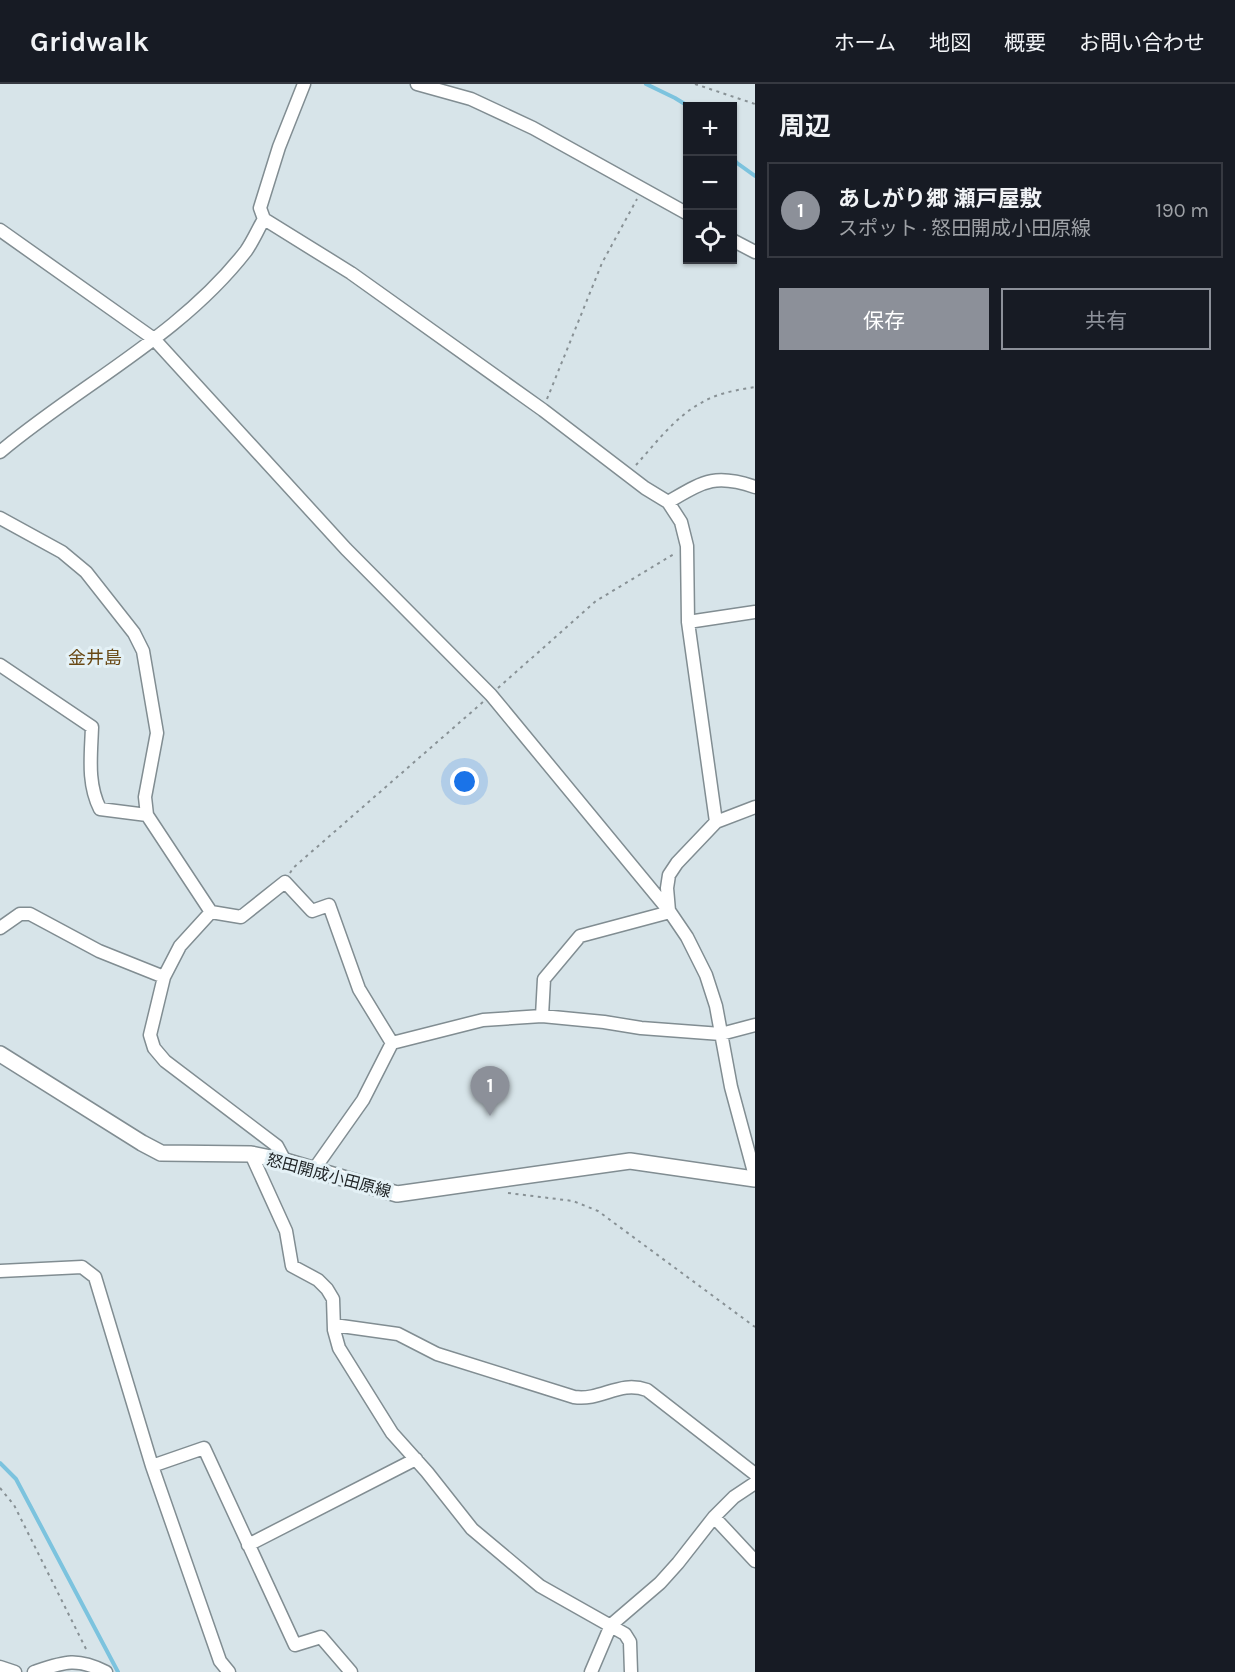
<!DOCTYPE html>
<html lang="ja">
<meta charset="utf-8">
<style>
:root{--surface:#171b24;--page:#20242c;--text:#f1f3f6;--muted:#9ea1a6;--line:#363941;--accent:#8c9099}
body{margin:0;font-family:Karla,"Noto Sans JP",sans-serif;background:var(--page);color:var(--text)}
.controls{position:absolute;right:18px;top:18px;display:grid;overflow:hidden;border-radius:0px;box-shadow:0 2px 4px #0004}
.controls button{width:54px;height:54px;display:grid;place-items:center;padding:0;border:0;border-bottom:2px solid var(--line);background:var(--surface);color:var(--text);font:30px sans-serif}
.you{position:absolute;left:465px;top:698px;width:21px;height:21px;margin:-15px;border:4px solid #fff;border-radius:50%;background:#1a73e8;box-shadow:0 0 0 9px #1a73e833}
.badge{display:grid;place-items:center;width:39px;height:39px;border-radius:50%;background:var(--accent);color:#fff;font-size:20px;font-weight:700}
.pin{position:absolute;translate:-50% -50px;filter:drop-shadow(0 2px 3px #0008)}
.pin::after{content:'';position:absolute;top:32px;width:21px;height:18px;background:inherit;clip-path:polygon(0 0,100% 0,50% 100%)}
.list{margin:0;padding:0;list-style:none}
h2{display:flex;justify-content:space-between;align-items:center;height:78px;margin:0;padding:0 24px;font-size:26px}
h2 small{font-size:20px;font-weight:400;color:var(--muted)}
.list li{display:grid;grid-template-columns:39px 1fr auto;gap:18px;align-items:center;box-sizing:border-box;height:96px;margin:0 12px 12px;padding:0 12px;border:2px solid var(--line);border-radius:0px}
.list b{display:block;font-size:22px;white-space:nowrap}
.list p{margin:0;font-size:20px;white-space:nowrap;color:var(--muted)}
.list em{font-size:20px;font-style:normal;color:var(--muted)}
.actions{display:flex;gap:12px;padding:18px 24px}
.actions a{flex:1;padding:14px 0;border:2px solid var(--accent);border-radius:0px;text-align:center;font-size:21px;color:var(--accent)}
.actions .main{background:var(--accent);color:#fff}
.icon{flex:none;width:33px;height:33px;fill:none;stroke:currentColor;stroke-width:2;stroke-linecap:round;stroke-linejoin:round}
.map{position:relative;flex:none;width:755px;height:1588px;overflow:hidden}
header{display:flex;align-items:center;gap:36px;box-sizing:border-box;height:84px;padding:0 30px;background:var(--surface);border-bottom:2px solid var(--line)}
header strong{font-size:28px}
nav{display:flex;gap:33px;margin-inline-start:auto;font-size:21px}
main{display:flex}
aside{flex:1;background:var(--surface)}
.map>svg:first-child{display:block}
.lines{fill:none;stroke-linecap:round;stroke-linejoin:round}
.stream{stroke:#7cc3de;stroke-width:4}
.minor-casing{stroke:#818d92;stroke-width:15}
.major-casing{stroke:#818d92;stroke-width:18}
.path{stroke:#889195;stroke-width:2;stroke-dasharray:3 4.5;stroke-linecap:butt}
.minor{stroke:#fff;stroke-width:12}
.major{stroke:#fff;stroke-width:15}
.labels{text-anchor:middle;stroke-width:6;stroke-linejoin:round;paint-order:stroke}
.street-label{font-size:16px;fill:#212628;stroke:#e4f1f6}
.neighbourhood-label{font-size:18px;fill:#694814;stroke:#e4f1f6}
</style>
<header>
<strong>Gridwalk</strong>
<nav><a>ホーム</a><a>地図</a><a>概要</a><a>お問い合わせ</a></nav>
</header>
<main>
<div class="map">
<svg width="755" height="1588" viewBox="0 0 755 1588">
<rect width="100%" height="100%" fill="#d7e4e9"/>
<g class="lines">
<path class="stream" d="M646 0 675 14 688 22
M732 74 737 79 755 92
M0 1379 16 1395 118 1588"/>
<defs>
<path id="minor" d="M304 0 279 63 260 124 264 135 351 189 543 326 645 404 668 418 681 438 687 462 688 538 716 738
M417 0 471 15 533 44 688 130
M0 146 154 255 346 465 491 611 670 828 687 853 706 891 716 922 731 1003 755 1092
M732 156 755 168
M0 368C81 300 180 252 246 167 253 157 258 145 264 135
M668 418C703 398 714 389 755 403
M0 434 62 468 86 488 134 549 143 567 157 649 145 713 147 731 211 828 241 833 285 798 312 827 329 821 359 905 392 959
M688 538 755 528
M0 581 92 643C91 672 87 699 100 725L147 731
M669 827 667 804 669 791 677 779 716 738 755 723
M211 828 180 862 164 893 150 951 154 964 165 977 277 1062 285 1077
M0 844 20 830H30L99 867 164 893
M542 932 604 938 641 944 721 950 755 941
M251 1070 286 1147 292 1182 318 1196 327 1205 333 1215 334 1246 339 1264 392 1349 427 1388 472 1445 540 1502 625 1550 630 1558 631 1588
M315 1084 363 1016 392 959 483 936 542 932 544 895 580 852 670 828
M0 1187 82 1183 95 1193 152 1382 220 1577 229 1588
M334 1241 398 1250 437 1270 574 1313C602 1317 619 1296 647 1306L755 1390
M152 1382 204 1364 295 1561 321 1553 351 1588
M714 1433 755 1477
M248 1461 416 1375
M0 1583 15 1588
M34 1588C64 1578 76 1573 106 1588
M591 1588 611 1541 660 1499 678 1479 714 1433 734 1413 755 1399"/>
<path id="major" d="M0 970 142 1059 161 1069 251 1070 285 1077 397 1110 630 1077 755 1095"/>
</defs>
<use href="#minor" class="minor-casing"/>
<use href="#major" class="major-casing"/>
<path class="path" d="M695 0 755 20
M547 315 602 179 637 115
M636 381C655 360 675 333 701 319 717 309 737 306 755 303
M498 604 596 517 674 470
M290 789 293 784 483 618
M508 1109 573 1117 598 1127 755 1243
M0 1404 14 1421 88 1569"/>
<use href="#minor" class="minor"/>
<use href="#major" class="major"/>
</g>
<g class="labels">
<g class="street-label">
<text transform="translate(329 1091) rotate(15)" y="6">怒田開成小田原線</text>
</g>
<g class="neighbourhood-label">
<text x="95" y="580">金井島</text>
</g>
</g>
</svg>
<div class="controls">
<button>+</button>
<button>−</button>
<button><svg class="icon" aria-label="locate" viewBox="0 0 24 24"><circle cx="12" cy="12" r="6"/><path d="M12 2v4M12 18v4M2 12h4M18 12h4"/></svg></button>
</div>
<div class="you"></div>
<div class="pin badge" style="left:490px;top:1032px">1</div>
</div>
<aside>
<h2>周辺<small></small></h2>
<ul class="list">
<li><span class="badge">1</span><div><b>あしがり郷 瀬戸屋敷</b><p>スポット · 怒田開成小田原線</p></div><em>190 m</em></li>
</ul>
<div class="actions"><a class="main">保存</a><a>共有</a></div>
</aside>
</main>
